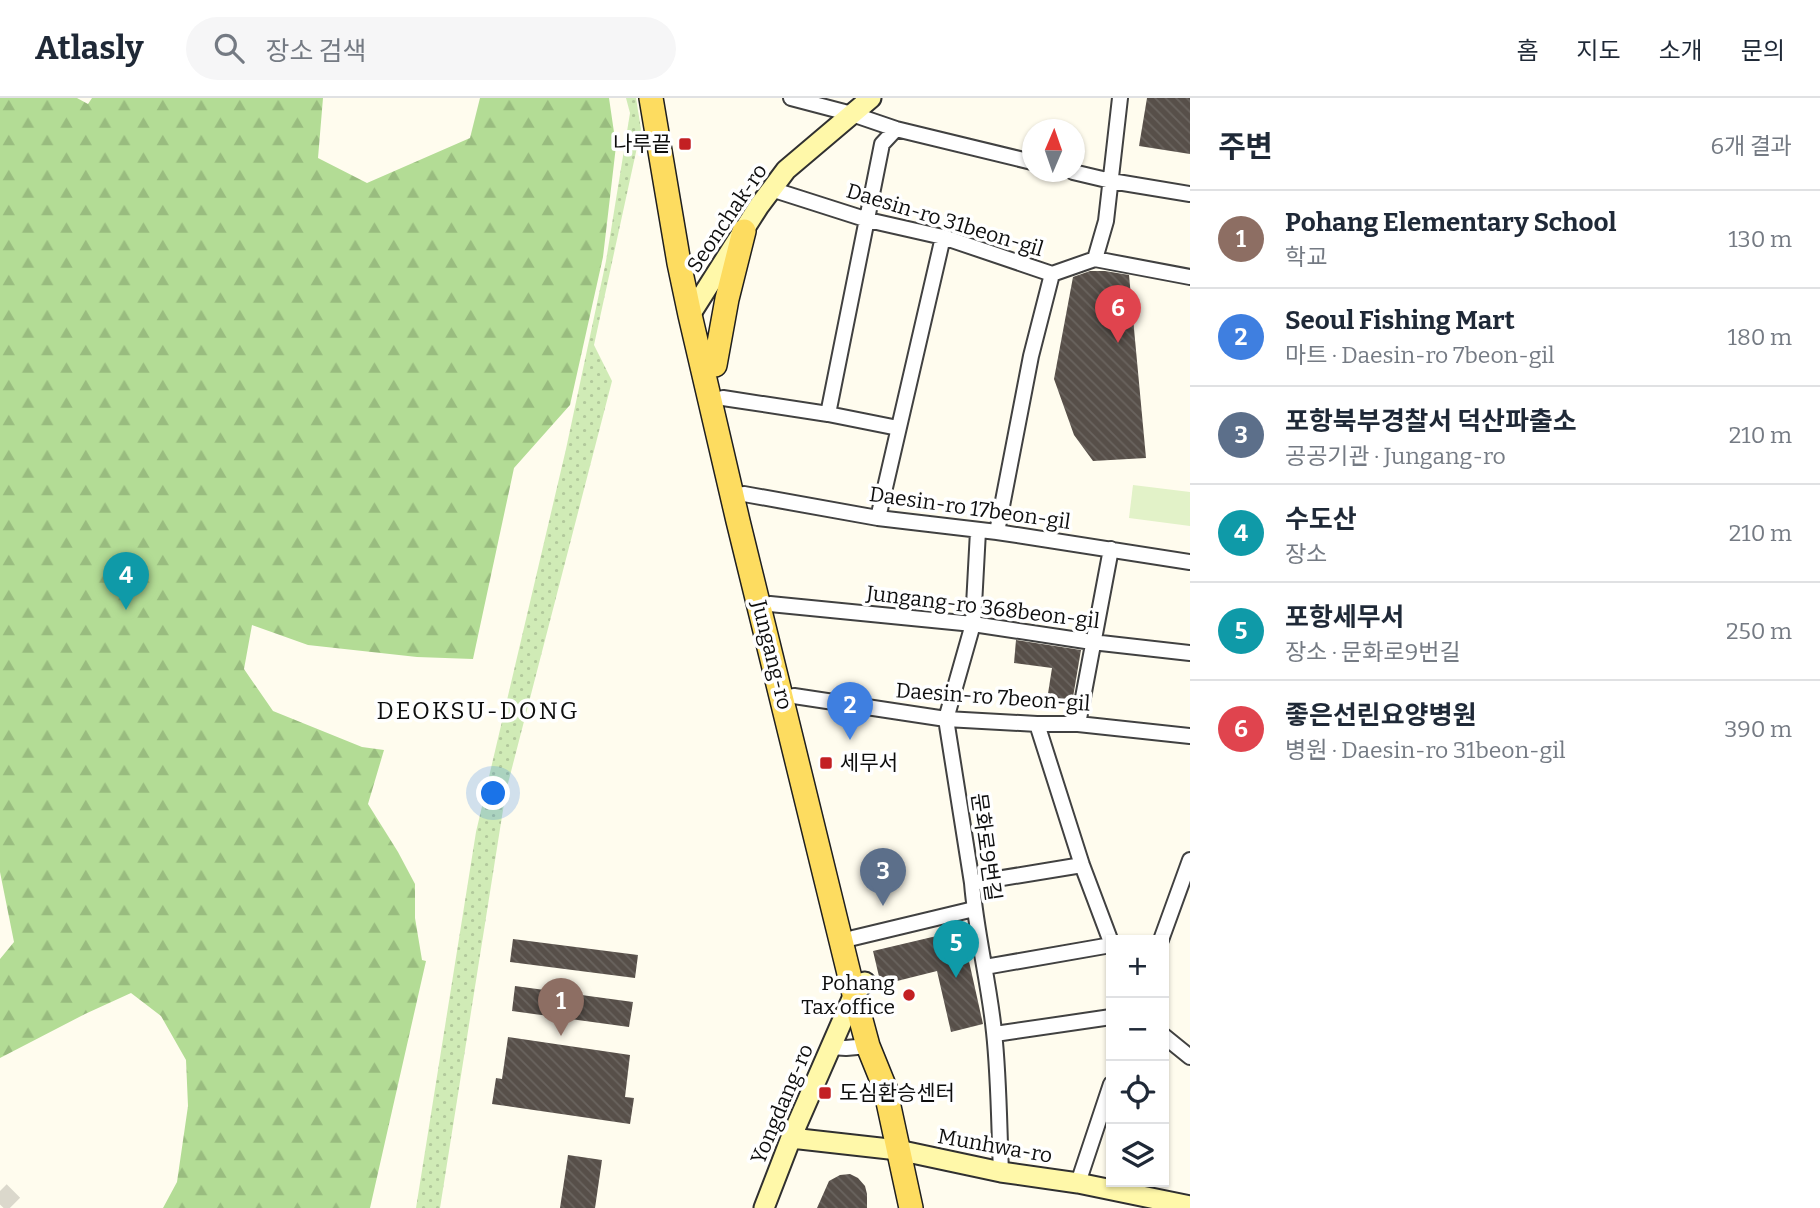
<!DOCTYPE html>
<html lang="ko">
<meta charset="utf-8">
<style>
:root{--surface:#fff;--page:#f6f6f7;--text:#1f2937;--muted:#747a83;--line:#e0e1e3;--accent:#c32023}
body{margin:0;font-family:Bitter,"Noto Sans KR",serif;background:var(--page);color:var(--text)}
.controls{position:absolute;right:21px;bottom:21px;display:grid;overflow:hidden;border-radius:0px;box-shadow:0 2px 5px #0004}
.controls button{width:63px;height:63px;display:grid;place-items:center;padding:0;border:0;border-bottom:2px solid var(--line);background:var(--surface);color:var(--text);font:35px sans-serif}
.compass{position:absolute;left:1022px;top:21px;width:63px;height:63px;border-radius:50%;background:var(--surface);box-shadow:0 2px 5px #0004;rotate:2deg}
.you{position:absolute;left:494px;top:696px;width:24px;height:24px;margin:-18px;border:5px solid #fff;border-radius:50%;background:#1a73e8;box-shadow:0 0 0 10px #1a73e833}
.badge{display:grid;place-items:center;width:46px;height:46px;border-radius:50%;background:var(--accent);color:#fff;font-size:23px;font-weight:700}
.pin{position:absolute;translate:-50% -58px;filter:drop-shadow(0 2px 4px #0008)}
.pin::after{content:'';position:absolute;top:37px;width:24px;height:21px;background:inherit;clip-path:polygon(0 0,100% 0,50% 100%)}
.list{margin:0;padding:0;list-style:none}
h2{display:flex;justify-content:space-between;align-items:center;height:91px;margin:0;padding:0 28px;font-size:30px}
h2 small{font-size:23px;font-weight:400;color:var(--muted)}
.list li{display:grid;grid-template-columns:46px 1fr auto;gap:21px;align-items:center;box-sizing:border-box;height:98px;padding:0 28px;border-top:2px solid var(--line)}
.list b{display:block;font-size:26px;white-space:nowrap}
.list p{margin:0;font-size:23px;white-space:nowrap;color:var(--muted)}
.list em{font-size:23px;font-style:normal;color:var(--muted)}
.icon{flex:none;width:38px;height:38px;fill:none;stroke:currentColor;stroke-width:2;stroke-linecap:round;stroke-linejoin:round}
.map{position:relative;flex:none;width:1190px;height:1110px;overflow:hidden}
header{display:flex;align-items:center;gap:42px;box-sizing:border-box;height:98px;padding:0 35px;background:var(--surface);border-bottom:2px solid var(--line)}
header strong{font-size:33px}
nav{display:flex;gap:38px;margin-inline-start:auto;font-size:24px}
.search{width:490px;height:63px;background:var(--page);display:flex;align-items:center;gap:18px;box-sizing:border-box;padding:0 24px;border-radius:38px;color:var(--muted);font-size:26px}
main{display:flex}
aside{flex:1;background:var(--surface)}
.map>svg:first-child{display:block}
.forest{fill:url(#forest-firs)}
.park{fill:url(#park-dots)}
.pitch{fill:#e2f2c8}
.building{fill:url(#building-back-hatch)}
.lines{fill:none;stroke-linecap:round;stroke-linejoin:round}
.secondary-tunnel{stroke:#dbd8cc;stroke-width:19;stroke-dasharray:19 10;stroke-linecap:butt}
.street-casing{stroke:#414141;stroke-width:18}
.secondary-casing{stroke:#303030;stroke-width:23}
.primary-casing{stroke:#1f1f1f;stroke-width:26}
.street{stroke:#fff;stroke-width:14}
.secondary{stroke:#fff8a9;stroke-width:19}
.primary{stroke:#fddc60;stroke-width:23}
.poi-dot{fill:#c32023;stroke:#fff;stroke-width:2.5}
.labels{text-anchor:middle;stroke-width:7;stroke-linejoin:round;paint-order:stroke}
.poi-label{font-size:21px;fill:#0e0e0e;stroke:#fff;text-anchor:end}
.street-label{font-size:21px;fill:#0e0e0e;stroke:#fff}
.quarter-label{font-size:24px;letter-spacing:2px;fill:#0e0e0e;stroke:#fff}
</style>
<header>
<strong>Atlasly</strong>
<div class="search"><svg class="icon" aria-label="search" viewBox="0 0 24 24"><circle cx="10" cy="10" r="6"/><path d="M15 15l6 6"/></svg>장소 검색</div>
<nav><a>홈</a><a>지도</a><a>소개</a><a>문의</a></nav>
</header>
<main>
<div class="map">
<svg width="1190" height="1110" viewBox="0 0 1190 1110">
<defs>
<pattern id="forest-firs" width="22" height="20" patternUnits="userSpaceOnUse" patternTransform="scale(1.75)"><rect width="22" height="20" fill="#b3dc95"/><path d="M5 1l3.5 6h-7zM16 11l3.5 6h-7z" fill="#99bc7f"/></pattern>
<pattern id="park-dots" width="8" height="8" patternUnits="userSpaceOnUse" patternTransform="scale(1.75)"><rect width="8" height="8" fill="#d0ebb6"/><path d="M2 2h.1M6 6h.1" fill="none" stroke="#b1c89b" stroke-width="1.8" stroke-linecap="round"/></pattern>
<pattern id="building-back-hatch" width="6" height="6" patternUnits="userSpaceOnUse" patternTransform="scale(1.75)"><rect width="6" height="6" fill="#574f49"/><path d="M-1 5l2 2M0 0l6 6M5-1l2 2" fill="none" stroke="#6a645f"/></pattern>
</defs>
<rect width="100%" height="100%" fill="#fffcee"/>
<path class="forest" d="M0 0H77L88 6 92 0H323L318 60 367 85 470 40 480 0H609L616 48 603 159 570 307 514 370 473 561 417 559 308 547 252 527 244 571 273 613 362 649 384 652 368 706 398 754 415 786V820L422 862 426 863 370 1110H163L177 1084 188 1008 186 962 161 918 131 895 85 916 0 960V861L14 844 0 774Z"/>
<path class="park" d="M626 0H636L641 31 594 247 612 283 506 693 440 1110H416L476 734 566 351 606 163 630 15Z"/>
<path class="pitch" d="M1133 387 1190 394V428L1129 420Z"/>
<path class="building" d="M1147 0H1190V56L1139 48Z
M1090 173H1105L1129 177 1146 360 1093 363 1074 337 1054 281 1073 179Z
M1016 542 1081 552 1072 605 1047 602 1052 570 1014 565Z
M962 832 983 926 951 934 937 873 881 887 873 853Z
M513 841 638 857 635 880 510 864Z
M515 888 633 904 629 929 512 913Z
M508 939 630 957 625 999 634 1000 630 1026 492 1006 496 980 502 981Z
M568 1057 602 1062 595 1110H560Z
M850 1076 858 1080 865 1088 867 1096V1110H817L829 1083 840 1077Z"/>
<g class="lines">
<path class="secondary-tunnel" d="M0 1093 17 1110"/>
<defs>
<path id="street" d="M791 0 852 16 896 31 1032 64
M1073 74 1111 83 1190 96
M771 91 868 122 943 139 1052 176 1095 161 1190 179
M1095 161 1106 123 1120 0
M723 300 828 316 898 330
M828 316 882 46 896 31
M744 396 878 420 997 434 1190 464
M878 420 943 139
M978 433 973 526 946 621 972 785C976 835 989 884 994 934 999 980 999 1028 1001 1074
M997 434 1031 258 1052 176
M770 506 973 526 1092 544 1190 555
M794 598 946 621 1037 626H1078L1190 638
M1037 626 1082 767 1111 844
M1078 626 1111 451
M972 785 1082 767
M853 840 974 811
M1161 842 1190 762
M985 869 1111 847
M995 936 1111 919
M1164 938 1190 959
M830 949 846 950 868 948
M1078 1085 1111 986"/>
<path id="secondary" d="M690 217 759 108 786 72 871 0
M791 1040 898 1052 1001 1074 1078 1085 1190 1108
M764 1110 791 1040 854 896 865 884"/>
<path id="primary" d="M651 0 679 165 690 217 738 423 854 896 868 948 885 990 911 1110
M715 267 727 201 744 133"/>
</defs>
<use href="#street" class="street-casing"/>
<use href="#secondary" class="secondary-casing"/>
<use href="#primary" class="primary-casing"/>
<use href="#street" class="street"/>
<use href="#secondary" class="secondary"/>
<use href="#primary" class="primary"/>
</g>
<g class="poi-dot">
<rect x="678" y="39" width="14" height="14" rx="3.5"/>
<rect x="819" y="658" width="14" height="14" rx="3.5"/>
<circle cx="909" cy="897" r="7"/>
<rect x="818" y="988" width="14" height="14" rx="3.5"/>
</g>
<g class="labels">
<g class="poi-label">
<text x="671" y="53">나루끝</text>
<text x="840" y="672" text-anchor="start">세무서</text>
<text x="895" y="892">Pohang<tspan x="895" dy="24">Tax office</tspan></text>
<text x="839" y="1002" text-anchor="start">도심환승센터</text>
</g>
<g class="street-label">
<text transform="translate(727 120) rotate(-56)" y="7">Seonchak-ro</text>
<text transform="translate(945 122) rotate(17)" y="7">Daesin-ro 31beon-gil</text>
<text transform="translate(970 410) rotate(8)" y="7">Daesin-ro 17beon-gil</text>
<text transform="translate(983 509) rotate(7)" y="7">Jungang-ro 368beon-gil</text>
<text transform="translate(772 557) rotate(76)" y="7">Jungang-ro</text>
<text transform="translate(993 599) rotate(4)" y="7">Daesin-ro 7beon-gil</text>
<text transform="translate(986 749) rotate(82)" y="7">문화로9번길</text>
<text transform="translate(782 1006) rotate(-67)" y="7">Yongdang-ro</text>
<text transform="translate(995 1048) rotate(10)" y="7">Munhwa-ro</text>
</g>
<g class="quarter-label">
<text x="478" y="621">DEOKSU-DONG</text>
</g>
</g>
</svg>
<div class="controls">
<button>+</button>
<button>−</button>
<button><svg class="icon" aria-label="locate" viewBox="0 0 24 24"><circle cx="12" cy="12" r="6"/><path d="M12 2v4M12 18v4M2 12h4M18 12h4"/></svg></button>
<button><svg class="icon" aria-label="layers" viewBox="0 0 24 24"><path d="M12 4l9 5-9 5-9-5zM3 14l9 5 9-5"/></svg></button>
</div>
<svg class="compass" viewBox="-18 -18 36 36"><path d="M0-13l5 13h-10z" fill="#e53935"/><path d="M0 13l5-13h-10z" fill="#747a83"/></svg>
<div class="you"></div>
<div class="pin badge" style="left:561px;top:938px;background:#8d6e63">1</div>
<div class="pin badge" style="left:850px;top:642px;background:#3f7fe0">2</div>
<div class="pin badge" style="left:883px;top:808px;background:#5c6f8a">3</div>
<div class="pin badge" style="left:126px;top:512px;background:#0f9aa8">4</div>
<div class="pin badge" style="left:956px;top:880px;background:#0f9aa8">5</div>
<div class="pin badge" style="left:1118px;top:245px;background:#e0444e">6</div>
</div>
<aside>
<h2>주변<small>6개 결과</small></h2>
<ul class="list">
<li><span class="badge" style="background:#8d6e63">1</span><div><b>Pohang Elementary School</b><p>학교</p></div><em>130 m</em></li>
<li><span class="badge" style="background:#3f7fe0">2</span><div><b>Seoul Fishing Mart</b><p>마트 · Daesin-ro 7beon-gil</p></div><em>180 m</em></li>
<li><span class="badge" style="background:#5c6f8a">3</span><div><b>포항북부경찰서 덕산파출소</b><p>공공기관 · Jungang-ro</p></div><em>210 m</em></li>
<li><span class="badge" style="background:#0f9aa8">4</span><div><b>수도산</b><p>장소</p></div><em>210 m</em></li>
<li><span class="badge" style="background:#0f9aa8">5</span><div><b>포항세무서</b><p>장소 · 문화로9번길</p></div><em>250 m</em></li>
<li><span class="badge" style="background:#e0444e">6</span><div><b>좋은선린요양병원</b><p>병원 · Daesin-ro 31beon-gil</p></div><em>390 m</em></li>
</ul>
</aside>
</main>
